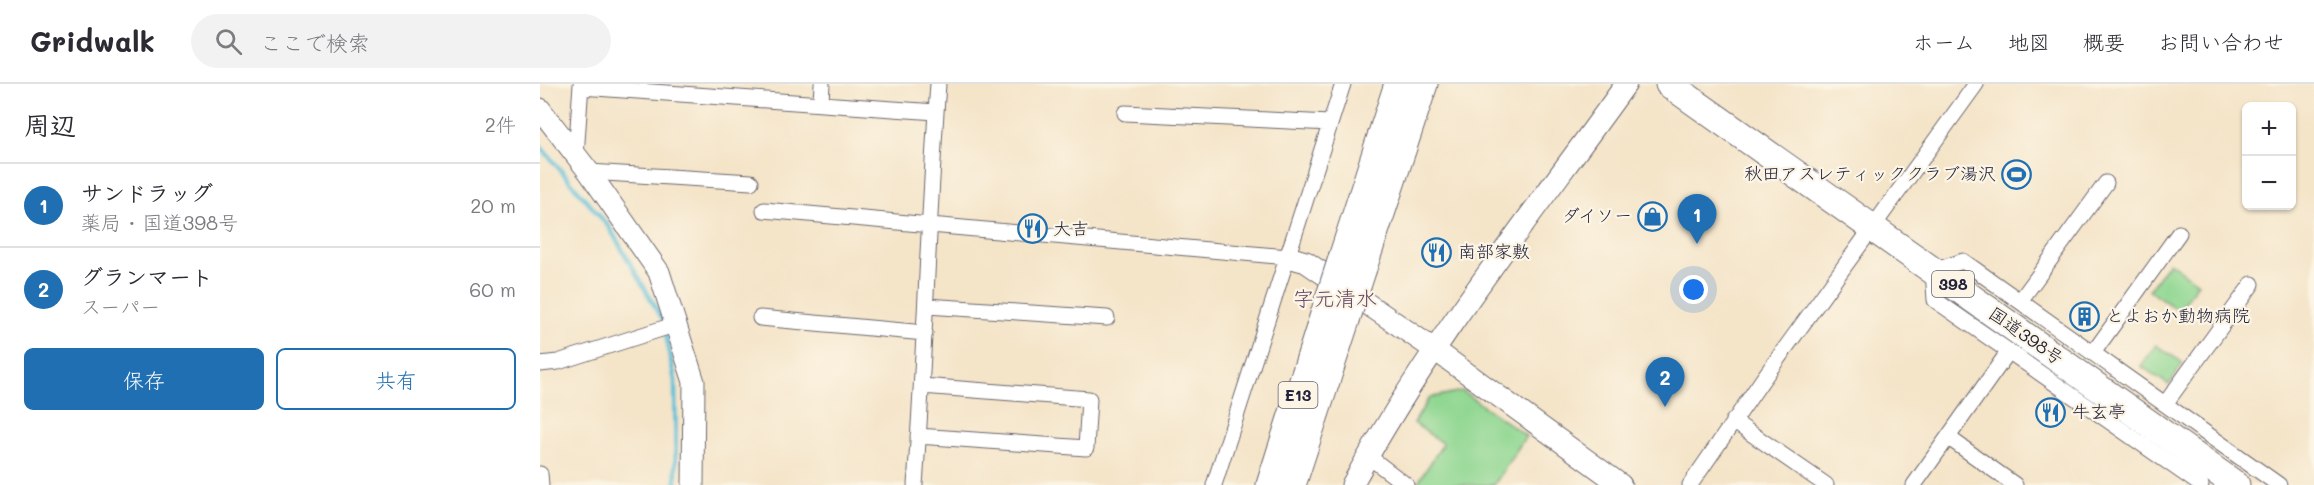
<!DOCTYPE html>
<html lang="ja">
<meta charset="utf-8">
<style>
:root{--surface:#fff;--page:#f2f2f3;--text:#2b2b33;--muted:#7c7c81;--line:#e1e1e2;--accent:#1f6fb2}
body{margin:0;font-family:Mali,"Klee One",sans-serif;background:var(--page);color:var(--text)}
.controls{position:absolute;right:18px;top:18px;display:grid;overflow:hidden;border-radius:9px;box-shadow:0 2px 4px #0004}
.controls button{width:54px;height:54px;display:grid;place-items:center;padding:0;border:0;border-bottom:2px solid var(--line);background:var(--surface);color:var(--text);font:30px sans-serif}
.you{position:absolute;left:1154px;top:206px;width:21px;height:21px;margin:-15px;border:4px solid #fff;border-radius:50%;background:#1a73e8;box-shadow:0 0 0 9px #1a73e833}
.badge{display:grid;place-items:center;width:39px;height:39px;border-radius:50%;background:var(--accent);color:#fff;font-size:20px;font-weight:700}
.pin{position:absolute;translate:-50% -50px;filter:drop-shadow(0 2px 3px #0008)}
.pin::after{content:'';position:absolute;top:32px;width:21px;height:18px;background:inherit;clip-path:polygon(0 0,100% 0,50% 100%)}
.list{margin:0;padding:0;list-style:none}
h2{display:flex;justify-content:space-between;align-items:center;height:78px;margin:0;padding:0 24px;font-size:26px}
h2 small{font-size:20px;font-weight:400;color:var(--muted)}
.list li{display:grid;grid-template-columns:39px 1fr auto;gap:18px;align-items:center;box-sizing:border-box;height:84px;padding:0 24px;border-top:2px solid var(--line)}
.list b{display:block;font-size:22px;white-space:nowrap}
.list p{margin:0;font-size:20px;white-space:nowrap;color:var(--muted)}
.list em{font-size:20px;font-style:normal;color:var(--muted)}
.actions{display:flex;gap:12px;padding:18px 24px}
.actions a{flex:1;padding:14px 0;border:2px solid var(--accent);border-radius:9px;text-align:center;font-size:21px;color:var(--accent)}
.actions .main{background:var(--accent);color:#fff}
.icon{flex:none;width:33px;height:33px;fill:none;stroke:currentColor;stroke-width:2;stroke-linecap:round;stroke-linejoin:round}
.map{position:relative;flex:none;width:1774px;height:401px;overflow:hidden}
header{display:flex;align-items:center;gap:36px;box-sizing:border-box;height:84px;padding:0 30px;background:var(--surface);border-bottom:2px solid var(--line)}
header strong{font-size:28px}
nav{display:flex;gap:33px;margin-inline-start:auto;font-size:21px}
.search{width:420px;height:54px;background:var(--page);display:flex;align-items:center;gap:15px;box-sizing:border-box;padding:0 21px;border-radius:33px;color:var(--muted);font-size:22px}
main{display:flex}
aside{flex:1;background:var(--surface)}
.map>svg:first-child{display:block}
.green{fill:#90d792;stroke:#597c66;stroke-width:1.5}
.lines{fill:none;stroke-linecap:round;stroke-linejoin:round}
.stream{stroke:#5bbfd9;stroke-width:4.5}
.street-casing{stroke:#6c666c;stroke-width:17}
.secondary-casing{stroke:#6c666c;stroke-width:23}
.highway-casing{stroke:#6c666c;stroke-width:29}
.street{stroke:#fff;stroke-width:15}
.secondary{stroke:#fff;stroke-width:21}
.highway{stroke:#fff;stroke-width:27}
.highway-bridge-casing{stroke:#6c666c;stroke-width:29;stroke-linecap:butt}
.highway-bridge{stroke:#fff;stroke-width:27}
.labels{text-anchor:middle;stroke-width:4.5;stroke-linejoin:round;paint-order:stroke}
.shield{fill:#fcf5e5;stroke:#63616e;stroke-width:1.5}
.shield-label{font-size:16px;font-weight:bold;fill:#22223b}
.poi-label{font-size:18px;fill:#22223b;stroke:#fcf5e5;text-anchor:start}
.street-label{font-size:18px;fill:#22223b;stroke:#fcf5e5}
.quarter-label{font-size:21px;fill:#664b68;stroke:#fcf5e5}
</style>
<header>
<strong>Gridwalk</strong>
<div class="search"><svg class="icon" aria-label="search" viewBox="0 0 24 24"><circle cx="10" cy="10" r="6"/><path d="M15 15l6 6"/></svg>ここで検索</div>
<nav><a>ホーム</a><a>地図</a><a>概要</a><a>お問い合わせ</a></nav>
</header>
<main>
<aside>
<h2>周辺<small>2件</small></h2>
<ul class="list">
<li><span class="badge">1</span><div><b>サンドラッグ</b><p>薬局 · 国道398号</p></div><em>20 m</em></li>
<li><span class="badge">2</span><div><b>グランマート</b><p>スーパー</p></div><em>60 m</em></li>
</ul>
<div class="actions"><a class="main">保存</a><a>共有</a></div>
</aside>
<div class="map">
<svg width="1774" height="401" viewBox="0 0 1774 401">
<rect width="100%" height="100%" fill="#fcf5e5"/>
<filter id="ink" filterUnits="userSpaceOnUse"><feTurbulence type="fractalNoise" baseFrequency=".0167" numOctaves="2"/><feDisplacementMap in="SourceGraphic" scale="12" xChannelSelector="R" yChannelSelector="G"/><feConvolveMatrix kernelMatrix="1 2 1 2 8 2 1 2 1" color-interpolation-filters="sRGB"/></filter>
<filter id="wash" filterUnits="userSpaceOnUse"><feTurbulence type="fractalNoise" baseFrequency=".008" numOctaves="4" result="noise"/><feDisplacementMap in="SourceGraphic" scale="24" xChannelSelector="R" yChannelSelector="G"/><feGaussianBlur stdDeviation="1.35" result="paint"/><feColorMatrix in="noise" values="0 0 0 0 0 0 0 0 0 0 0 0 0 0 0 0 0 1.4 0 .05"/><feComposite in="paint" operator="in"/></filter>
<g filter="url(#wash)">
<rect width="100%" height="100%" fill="#f4e4c8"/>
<path class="green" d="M1629 178 1658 199 1639 227 1609 206Z
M1616 261 1643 279 1629 301 1601 282Z
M922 307 986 352 954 401H876L903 360 874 339 889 314Z"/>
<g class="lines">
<path class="stream" d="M0 62 69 143 123 236 135 297 136 401"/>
</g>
</g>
<g filter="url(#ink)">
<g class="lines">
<defs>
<path id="street" d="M41 3 396 28
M281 18 282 0
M585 29 790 39
M36 72 41 0
M49 88 211 98
M224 126 748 173
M1480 217 1566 99
M387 222 567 234
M220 234 385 249
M1553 269 1639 149
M0 280 18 278 137 240
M1625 320 1712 200
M1193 337 1286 401
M378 352 546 364 549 315 382 302
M1409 354 1475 401
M828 372 866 401
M0 390 1 401
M375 401C385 267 388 134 398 0
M674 401 803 0
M1150 401 1223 295 1436 0
M1374 401 1469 267
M1661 401 1395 216 1393 187 1423 177 1739 401"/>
<path id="secondary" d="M0 25 49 88 119 188 154 298 153 401
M748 173 766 178 895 266 1081 401
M812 401C889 259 992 131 1086 0"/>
<path id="highway" d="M1129 0 1696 401
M803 171 858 0
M823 184 884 0
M730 401 787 221
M752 401 806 236"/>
</defs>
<use href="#street" class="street-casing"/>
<use href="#secondary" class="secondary-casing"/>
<use href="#highway" class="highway-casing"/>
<use href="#street" class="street"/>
<use href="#secondary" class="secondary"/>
<use href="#highway" class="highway"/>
<defs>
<path id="highway-bridge" d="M787 221 803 171
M806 236 823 184"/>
</defs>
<use href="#highway-bridge" class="highway-bridge-casing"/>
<use href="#highway-bridge" class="highway-bridge"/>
</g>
</g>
<defs>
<symbol id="stadium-ring" viewBox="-11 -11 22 22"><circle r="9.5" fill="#fcf5e5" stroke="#1f6fb2" stroke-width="1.5"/><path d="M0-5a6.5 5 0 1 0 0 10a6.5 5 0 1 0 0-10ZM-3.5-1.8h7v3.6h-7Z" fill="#1f6fb2"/></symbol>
<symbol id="shop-ring" viewBox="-11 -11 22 22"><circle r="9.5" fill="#fcf5e5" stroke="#1f6fb2" stroke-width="1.5"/><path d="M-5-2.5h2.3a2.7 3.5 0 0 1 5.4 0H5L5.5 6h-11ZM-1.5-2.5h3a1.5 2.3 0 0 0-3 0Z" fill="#1f6fb2"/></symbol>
<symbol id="restaurant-ring" viewBox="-11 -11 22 22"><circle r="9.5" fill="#fcf5e5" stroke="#1f6fb2" stroke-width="1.5"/><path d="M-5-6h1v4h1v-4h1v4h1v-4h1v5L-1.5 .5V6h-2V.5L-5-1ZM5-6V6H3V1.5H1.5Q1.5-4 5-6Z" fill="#1f6fb2"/></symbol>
<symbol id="building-ring" viewBox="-11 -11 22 22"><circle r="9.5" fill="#fcf5e5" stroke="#1f6fb2" stroke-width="1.5"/><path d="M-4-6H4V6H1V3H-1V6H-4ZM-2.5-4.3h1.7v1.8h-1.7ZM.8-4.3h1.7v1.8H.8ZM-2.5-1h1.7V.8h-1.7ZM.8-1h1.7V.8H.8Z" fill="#1f6fb2"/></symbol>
</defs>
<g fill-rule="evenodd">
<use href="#stadium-ring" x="1460" y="74" width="33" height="33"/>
<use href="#shop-ring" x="1096" y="116" width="33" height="33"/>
<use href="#restaurant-ring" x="476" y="128" width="33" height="33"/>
<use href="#restaurant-ring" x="880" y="152" width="33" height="33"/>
<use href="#building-ring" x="1528" y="216" width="33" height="33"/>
<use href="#restaurant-ring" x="1494" y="312" width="33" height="33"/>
</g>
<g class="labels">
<g class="shield">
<rect x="1392" y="187" width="42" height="26" rx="4.5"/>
<rect x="738.5" y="298" width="39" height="26" rx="4.5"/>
</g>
<g class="shield-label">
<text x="1413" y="206">398</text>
<text x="758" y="317">E13</text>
</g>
<g class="poi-label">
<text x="1456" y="96" text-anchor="end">秋田アスレティッククラブ湯沢</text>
<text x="1092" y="138" text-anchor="end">ダイソー</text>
<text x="513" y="151">大吉</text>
<text x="918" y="174">南部家敷</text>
<text x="1566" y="238">とよおか動物病院</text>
<text x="1532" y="334">牛玄亭</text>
</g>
<g class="street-label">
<text transform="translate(1486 252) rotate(35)" y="6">国道398号</text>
</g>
<g class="quarter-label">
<text x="795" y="222">字元清水</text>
</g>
</g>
</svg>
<div class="controls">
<button>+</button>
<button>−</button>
</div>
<div class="you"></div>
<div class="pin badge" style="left:1157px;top:160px">1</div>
<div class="pin badge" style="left:1125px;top:323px">2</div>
</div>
</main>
